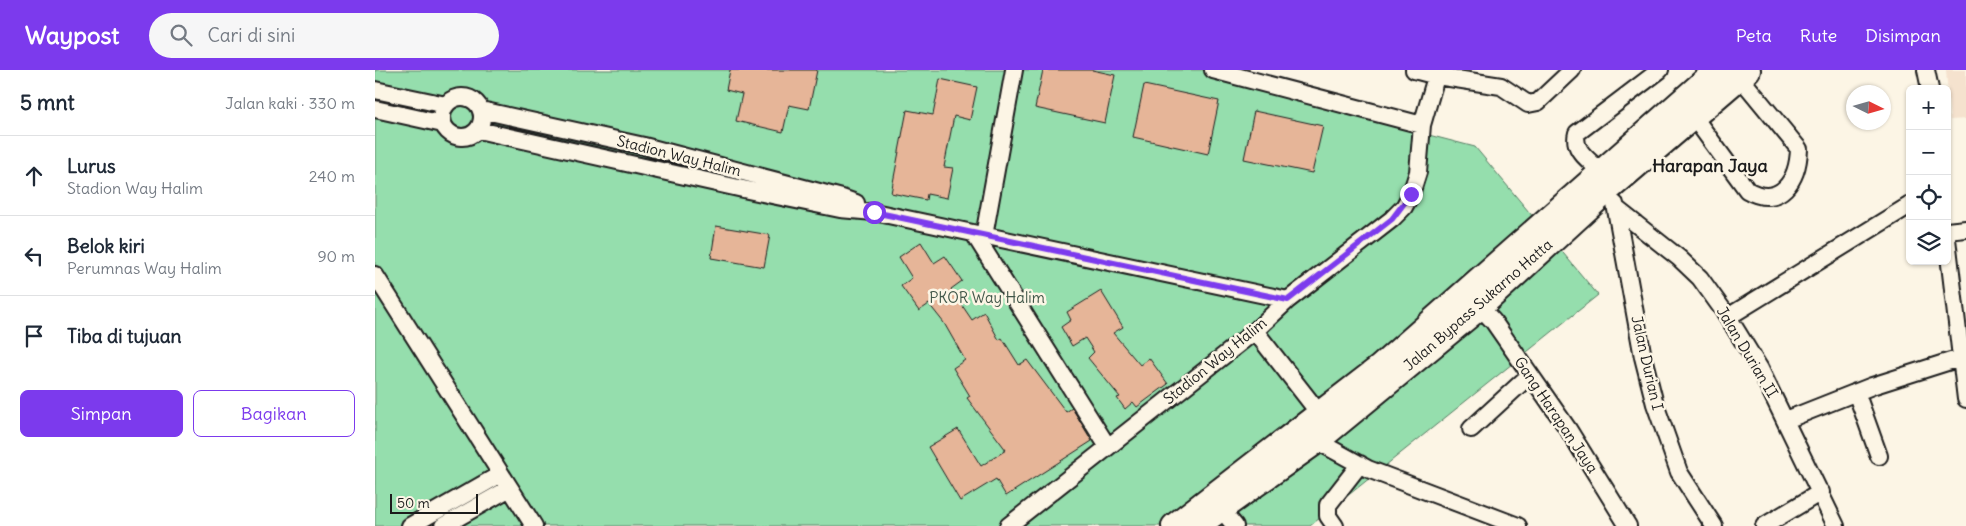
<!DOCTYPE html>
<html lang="id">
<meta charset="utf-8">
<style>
:root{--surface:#fff;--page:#f6f6f7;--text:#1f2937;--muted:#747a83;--line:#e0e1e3;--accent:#7c3aed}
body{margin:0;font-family:Delius,sans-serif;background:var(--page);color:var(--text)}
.controls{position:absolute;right:15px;top:15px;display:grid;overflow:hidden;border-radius:8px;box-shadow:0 1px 4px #0004}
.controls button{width:45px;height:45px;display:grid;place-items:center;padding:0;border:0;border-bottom:1px solid var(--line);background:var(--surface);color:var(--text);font:25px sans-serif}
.compass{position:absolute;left:1471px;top:15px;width:45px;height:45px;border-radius:50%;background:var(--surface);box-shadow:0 1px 4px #0004;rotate:95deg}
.scale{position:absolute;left:15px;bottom:12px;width:88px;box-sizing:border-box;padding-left:5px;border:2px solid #1c1c1c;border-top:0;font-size:14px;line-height:18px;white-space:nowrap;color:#1c1c1c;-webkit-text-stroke:4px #fcf5e5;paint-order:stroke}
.stop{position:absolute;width:15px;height:15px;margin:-11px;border:4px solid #7c3aed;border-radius:50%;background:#fff}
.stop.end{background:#7c3aed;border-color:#fff;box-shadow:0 1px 5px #0008}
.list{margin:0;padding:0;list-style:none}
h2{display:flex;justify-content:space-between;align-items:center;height:65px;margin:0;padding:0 20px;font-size:21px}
h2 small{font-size:16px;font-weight:400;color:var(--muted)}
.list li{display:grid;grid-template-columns:32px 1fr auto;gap:15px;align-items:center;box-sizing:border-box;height:80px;padding:0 20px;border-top:1px solid var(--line)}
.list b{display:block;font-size:19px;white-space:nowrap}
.list p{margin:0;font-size:16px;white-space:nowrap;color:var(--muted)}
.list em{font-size:16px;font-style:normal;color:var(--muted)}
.actions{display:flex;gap:10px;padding:15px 20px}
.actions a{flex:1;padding:11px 0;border:1px solid var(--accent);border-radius:8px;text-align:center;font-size:18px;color:var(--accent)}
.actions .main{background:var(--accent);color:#fff}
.icon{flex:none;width:28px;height:28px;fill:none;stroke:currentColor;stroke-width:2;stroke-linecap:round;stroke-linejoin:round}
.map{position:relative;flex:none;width:1591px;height:456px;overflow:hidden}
header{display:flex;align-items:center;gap:30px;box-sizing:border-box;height:70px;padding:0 25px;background:var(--accent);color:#fff}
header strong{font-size:24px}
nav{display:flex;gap:28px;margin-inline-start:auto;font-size:18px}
.search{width:350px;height:45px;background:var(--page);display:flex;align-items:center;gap:12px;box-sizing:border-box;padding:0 18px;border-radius:28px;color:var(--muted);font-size:19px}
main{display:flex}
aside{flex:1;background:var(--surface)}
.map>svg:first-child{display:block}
.built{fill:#f5e2ce}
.green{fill:#95dead;stroke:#587d64}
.building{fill:#e6b598;stroke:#1c1c1c}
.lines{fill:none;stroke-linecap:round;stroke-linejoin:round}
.minor-casing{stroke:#1c1c1c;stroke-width:20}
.highway-casing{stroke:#1c1c1c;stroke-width:28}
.minor{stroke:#fcf5e5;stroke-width:16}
.highway{stroke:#fcf5e5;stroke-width:24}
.route{stroke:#7c3aed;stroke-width:6}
.labels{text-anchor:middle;stroke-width:5;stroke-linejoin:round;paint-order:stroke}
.street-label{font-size:15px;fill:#1c1c1c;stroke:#fcf5e5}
.park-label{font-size:15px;fill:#405648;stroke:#fcf5e5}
.quarter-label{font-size:18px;font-weight:bold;fill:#1c1c1c;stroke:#fcf5e5}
</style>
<header>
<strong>Waypost</strong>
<div class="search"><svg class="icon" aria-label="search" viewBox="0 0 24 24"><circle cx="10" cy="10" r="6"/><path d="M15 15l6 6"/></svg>Cari di sini</div>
<nav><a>Peta</a><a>Rute</a><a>Disimpan</a></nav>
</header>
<main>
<aside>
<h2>5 mnt<small>Jalan kaki · 330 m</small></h2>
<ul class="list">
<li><svg class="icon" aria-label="ahead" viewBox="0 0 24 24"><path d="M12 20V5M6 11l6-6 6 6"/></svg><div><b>Lurus</b><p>Stadion Way Halim</p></div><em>240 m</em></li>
<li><svg class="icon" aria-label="left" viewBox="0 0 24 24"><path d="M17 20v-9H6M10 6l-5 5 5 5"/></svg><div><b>Belok kiri</b><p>Perumnas Way Halim</p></div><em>90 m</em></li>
<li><svg class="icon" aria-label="arrive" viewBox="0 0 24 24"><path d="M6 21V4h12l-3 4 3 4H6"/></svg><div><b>Tiba di tujuan</b></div></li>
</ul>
<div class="actions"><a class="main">Simpan</a><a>Bagikan</a></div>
</aside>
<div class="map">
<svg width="1591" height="456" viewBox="0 0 1591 456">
<rect width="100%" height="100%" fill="#fcf5e5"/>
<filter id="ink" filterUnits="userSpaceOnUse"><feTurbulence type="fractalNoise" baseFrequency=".02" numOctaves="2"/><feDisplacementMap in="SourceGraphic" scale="10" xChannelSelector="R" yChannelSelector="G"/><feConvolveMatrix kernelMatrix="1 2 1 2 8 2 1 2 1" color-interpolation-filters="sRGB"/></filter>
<g filter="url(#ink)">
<path class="built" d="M1571 0H1591V49L1575 50Z"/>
<path class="green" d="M0 0H844L1046 63 1100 77 1223 225 935 456H0Z"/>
<path class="building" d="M355 0H442L434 39 414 35 408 62 361 51 367 24 351 20Z
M668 0H717L740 5 730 53 660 38Z
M565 9 602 17 595 50 579 46 569 97 578 98 572 128 552 124 551 130 516 123 532 40 558 45Z
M769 15 844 31 833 84 758 67Z
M879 41 948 56 937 103 869 89Z
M341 156 395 165 389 197 336 188Z
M546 172 559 193 570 186 587 211 576 219 597 250 609 242 624 270 627 268 644 295 652 290 691 342 697 338 717 371 631 426 621 409 585 431 553 377 583 359 606 396 631 380 592 328 595 326 578 298 590 290 569 253 554 234 544 241 526 216 537 208 524 187Z
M726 221 748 257 738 263 765 295 774 288 793 314 762 337 758 332 750 339 742 328 745 327 713 288 719 282 710 268 697 276 686 257 696 250 692 242Z"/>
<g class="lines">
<defs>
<path id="minor" d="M838 0 1047 55
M1039 0 1062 6 1126 16 1153 34 1163 32 1197 0
M1551 0 1555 19
M0 20 71 35
M67 47a20 20 0 1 1 40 0a20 20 0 1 1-40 0Z
M0 39 68 54
M106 40 269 76 467 128 481 133
M1318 46 1372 120C1405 139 1423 110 1424 79L1359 0
M103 60 368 119 465 139 499 142 913 230
M1226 102C1215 90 1197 81 1202 63L1285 0
M1240 134 1268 287 1280 334 1304 402 1339 456
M1242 139 1304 188 1325 208 1353 247 1385 299 1461 456
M1572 161 1591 159
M599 164 733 377
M609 166 639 0
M1572 169 1591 329
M0 205 159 456
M1105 237 1118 251 1193 359 1253 456
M1353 247 1535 135
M880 261 944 343
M1481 322 1504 386
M1411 350 1497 316 1585 288
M1096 359 1155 305
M942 371 993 399 1143 456
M845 438 860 456
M35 456 126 404
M68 456 135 418
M633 456 880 261 913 230 1017 149 1029 137 1036 124 1043 102 1047 55 1063 0
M960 456 953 446V435L985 394
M1389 456 1446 422"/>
<path id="highway" d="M799 456 1005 297 1342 0
M822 456 942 371 1105 237 1235 118 1373 0"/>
</defs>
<use href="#minor" class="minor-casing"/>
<use href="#highway" class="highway-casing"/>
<use href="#minor" class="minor"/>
<use href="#highway" class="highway"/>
</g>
</g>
<g class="lines" filter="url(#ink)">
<path class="route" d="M499 142 913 230 1017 149 1036 124"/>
</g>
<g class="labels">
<g class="street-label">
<text transform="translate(304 86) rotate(14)" y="5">Stadion Way Halim</text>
<text transform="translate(1103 235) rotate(-41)" y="5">Jalan Bypass Sukarno Hatta</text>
<text transform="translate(1372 282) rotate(59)" y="5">Jalan Durian II</text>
<text transform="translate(840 291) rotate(-39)" y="5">Stadion Way Halim</text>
<text transform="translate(1272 293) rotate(77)" y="5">Jalan Durian I</text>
<text transform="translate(1181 345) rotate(56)" y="5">Gang Harapan Jaya</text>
</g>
<g class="park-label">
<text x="612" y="233">PKOR Way Halim</text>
</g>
<g class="quarter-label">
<text x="1335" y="102">Harapan Jaya</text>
</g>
</g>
</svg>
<div class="controls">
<button>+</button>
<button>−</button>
<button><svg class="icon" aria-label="locate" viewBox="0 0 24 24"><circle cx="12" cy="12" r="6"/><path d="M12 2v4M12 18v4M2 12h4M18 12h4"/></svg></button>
<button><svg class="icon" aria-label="layers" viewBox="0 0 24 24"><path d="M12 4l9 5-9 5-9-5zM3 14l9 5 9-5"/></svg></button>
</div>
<svg class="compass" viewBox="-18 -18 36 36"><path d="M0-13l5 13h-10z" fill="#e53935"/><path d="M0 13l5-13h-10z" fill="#747a83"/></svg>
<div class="scale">50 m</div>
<div class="stop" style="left:499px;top:142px"></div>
<div class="stop end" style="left:1036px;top:124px"></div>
</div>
</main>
